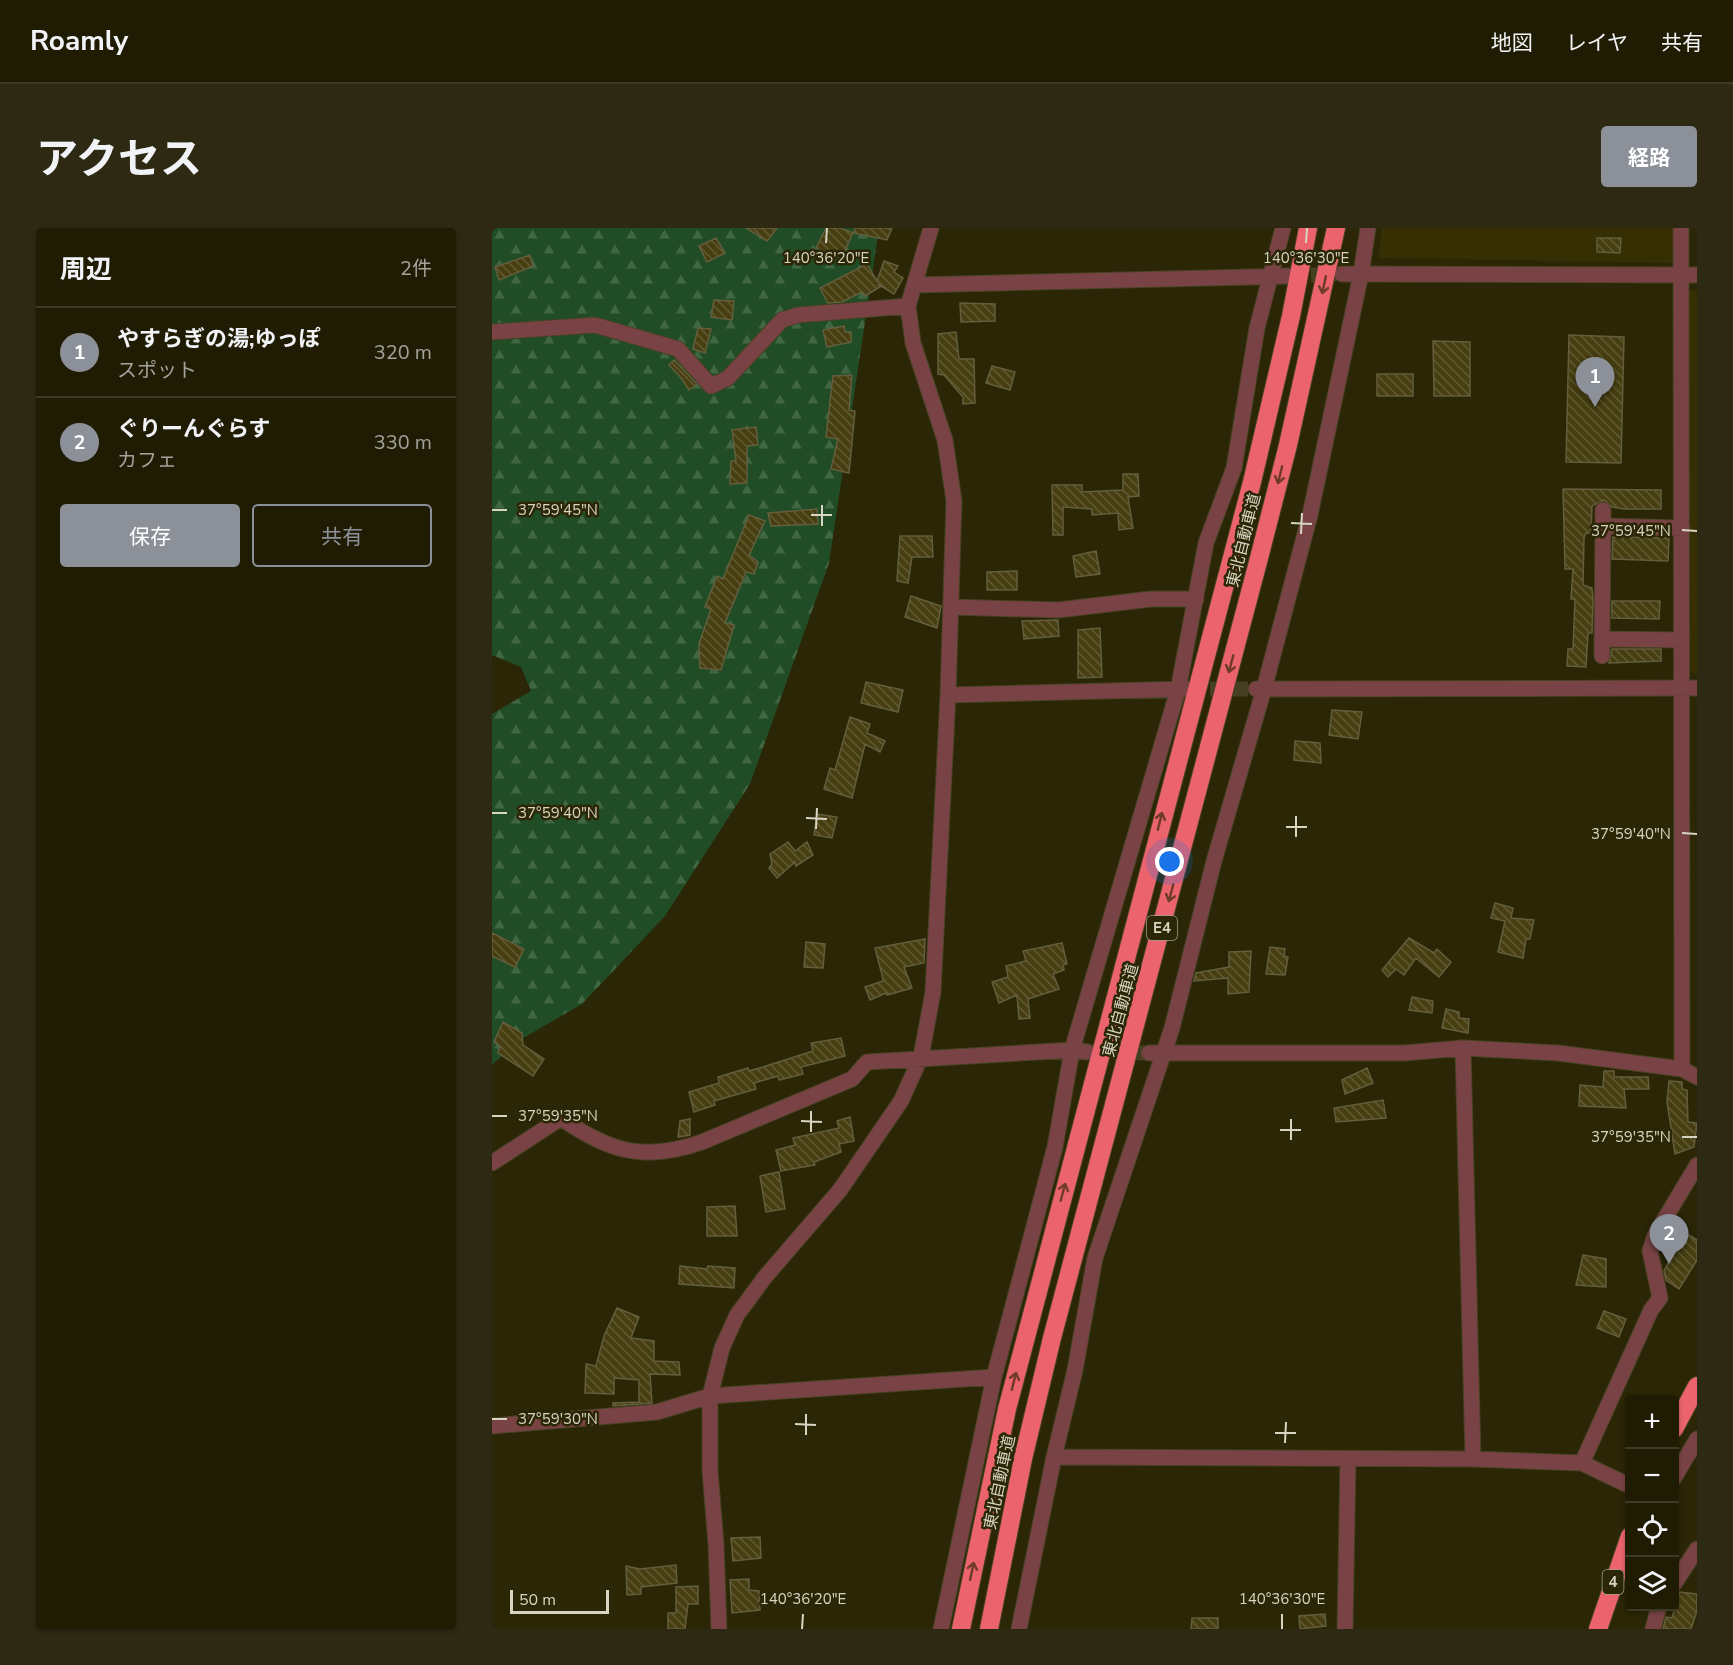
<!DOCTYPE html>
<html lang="ja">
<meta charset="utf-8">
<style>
:root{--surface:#201c04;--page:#2d2913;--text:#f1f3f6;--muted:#a2a19a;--line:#3d3a26;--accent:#8c9099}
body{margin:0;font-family:"Nunito Sans","Noto Sans JP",sans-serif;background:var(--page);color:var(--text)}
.controls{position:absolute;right:18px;bottom:18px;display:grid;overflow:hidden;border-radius:6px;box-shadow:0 2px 4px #0004}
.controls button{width:54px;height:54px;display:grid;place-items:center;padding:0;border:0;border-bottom:2px solid var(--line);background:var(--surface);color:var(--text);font:30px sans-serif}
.scale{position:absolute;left:18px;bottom:15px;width:99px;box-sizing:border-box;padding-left:6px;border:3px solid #d7d4c2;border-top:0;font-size:16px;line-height:21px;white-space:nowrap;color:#d7d4c2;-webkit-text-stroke:4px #2b2605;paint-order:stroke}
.you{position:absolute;left:678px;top:634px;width:21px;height:21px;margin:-15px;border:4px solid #fff;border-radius:50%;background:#1a73e8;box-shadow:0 0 0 9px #1a73e833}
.badge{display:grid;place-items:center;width:39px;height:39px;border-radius:50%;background:var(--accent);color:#fff;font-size:20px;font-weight:700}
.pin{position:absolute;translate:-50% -50px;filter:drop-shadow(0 2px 3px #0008)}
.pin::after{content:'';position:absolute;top:32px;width:21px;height:18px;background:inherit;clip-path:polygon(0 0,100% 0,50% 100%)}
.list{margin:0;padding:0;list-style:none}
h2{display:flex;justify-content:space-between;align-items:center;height:78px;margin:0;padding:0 24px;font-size:26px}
h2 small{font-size:20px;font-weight:400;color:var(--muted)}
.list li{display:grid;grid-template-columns:39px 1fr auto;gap:18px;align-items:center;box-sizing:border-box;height:90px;padding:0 24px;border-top:2px solid var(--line)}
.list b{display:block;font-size:22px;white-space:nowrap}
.list p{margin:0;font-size:20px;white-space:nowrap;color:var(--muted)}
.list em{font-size:20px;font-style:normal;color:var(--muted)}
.actions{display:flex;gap:12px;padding:18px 24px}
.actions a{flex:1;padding:14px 0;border:2px solid var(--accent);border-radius:6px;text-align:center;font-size:21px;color:var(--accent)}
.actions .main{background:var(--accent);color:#fff}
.icon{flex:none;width:33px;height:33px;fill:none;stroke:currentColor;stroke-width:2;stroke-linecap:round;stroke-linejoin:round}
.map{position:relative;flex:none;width:1205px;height:1401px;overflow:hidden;border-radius:6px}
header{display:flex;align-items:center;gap:36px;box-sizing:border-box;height:84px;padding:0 30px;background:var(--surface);border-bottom:2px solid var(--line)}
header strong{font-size:28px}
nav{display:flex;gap:33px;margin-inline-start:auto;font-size:21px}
.intro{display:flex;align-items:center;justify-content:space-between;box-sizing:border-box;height:144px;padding:0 36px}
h1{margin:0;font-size:42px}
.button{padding:15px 27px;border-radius:6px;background:var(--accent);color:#fff;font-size:21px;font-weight:700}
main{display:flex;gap:36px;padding:0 36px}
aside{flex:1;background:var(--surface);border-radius:6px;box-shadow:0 2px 4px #0004}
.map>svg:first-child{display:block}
.built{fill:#362f04}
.forest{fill:url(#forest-firs)}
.building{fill:url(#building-back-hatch);stroke:#635e3d;stroke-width:1.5}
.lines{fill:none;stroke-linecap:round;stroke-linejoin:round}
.minor-tunnel{stroke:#454021;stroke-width:15;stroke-dasharray:15 8;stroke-linecap:butt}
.minor-casing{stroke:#474223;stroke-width:17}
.highway-casing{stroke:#474223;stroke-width:20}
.minor{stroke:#794345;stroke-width:15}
.highway{stroke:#ea636d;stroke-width:18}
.oneway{stroke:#6e3b29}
.ticks{fill:none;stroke:#d7d4c2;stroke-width:2}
.labels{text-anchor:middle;stroke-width:5;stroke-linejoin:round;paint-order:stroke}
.shield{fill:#2b2605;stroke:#a3a089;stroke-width:1.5}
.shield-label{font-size:15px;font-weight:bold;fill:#d7d4c2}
.street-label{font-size:16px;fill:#d7d4c2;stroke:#2b2605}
.ticks-label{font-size:15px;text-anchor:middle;fill:#d7d4c2;stroke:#2b2605;stroke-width:5;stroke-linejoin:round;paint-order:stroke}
</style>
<header>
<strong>Roamly</strong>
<nav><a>地図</a><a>レイヤ</a><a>共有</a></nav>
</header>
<div class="intro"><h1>アクセス</h1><a class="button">経路</a></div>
<main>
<aside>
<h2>周辺<small>2件</small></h2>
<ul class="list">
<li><span class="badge">1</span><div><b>やすらぎの湯;ゆっぽ</b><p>スポット</p></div><em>320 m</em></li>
<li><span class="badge">2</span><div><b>ぐりーんぐらす</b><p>カフェ</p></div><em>330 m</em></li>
</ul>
<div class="actions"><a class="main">保存</a><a>共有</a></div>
</aside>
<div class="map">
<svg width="1205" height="1401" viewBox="0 0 1205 1401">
<defs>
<pattern id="forest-firs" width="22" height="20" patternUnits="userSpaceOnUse" patternTransform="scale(1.5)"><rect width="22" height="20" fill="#214d26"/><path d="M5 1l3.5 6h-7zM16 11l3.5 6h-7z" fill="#406644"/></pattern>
<pattern id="building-back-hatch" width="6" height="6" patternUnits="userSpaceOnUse" patternTransform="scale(1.5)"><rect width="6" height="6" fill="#473f11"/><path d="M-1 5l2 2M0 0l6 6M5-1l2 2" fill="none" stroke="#615a32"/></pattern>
</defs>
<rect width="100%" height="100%" fill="#2b2605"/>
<path class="built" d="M890 0H1181V35L886 30Z
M1197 62H1205V448L1197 443Z"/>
<path class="forest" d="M0 0H387L337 335 258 556 173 688 90 776 26 813 0 837V486L39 463 29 439 0 427Z"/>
<path class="building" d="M254 0H285L275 13Z
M334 0H348L361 5 349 31 324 20Z
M363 0H400L395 12 362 5Z
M224 10 233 25 215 34 207 18Z
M1105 10H1129L1128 25 1105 24Z
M38 27 41 38 7 52 3 39Z
M392 33 406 38 402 44 411 50 402 66 386 56 388 59 373 68 370 64 350 74 336 75 328 60 375 36 385 53Z
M222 72 242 73 240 92 219 89Z
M468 75 503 76V93L469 94Z
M352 98 353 104H359V114L335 119 331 102Z
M206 100 219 101 213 125 201 121Z
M464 104 467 131H482L483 175 471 176V169L452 147 446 146V106Z
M1077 107 1132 109 1129 235 1074 234Z
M941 113 978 114V168H942Z
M182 132 205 156 197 162 190 151 177 137Z
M500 138 523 144 518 162 494 155Z
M885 146H921V168H885Z
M360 147 357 182 363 183 357 245 339 241 346 211 334 209 341 148Z
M264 199 266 217 255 218V255L238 256 239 233H244L240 202Z
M631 246H646L647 268 636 269 641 300 627 302 626 285 600 287V281L571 279V307H561L560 257H590V264L631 262Z
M1071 261 1169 262V281H1132L1120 279 1112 272 1100 278 1099 305H1094L1092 310 1091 357 1100 360 1101 373 1100 405H1096L1094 439 1075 438 1076 421H1081L1083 371H1079L1081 341H1073Z
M325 281 326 296 279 298 276 285Z
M257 287 273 293 257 327 266 334 262 346 254 344 233 395 242 397 229 442 208 440 207 416 219 381 213 379 225 348 231 351Z
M408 308H440L441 329H420L416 355 405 353Z
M1121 309 1177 310 1176 333 1120 331Z
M604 323 608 346 584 349 581 328Z
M525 343V362H495V344Z
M419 368 449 378 445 400 413 389Z
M1120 373H1168L1167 391 1120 390Z
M566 392 567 408 532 411 530 393Z
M608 400 610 449 586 450V402Z
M1120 421H1169V433L1117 435Z
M374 454 411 462 406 484 369 475Z
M840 482 870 484 866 511 837 507Z
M358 489 378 496 375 505 393 513 388 524 373 516 360 570 332 561 338 540 343 542Z
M803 513 828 515 829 535 802 532Z
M325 586 345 589 340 610 322 607Z
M296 614 303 623 315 614 321 627 304 638 303 634 285 650 277 640 280 636 278 626Z
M1003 675 1021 680 1019 690 1042 692 1038 711H1034L1031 730 1006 724 1013 693 999 690Z
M0 705 32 721 23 739 0 728Z
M917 710 942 725 945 721 959 734 947 749 924 730 912 747 904 741 896 749 890 742Z
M433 711 432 735 412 739 420 760 395 767 394 765 378 772 373 759 391 753V751L383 720Z
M314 714 333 716 331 740 312 739Z
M570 715 575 736 571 737 572 742 561 746 567 761 536 771 538 790 527 791 525 767 507 775 500 754 516 749 514 738 534 733 531 723Z
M778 719 793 721 792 728 796 729 793 747 774 746Z
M759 723 757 764 736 766V750L702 753 704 745 737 739V724Z
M920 769 941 773 940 785 917 782Z
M954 781 967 784V790L977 791 976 805 950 800Z
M11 794 30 805 31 817 52 831 41 848 6 825 8 818 2 814Z
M349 810 353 828 309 839 311 846 287 852 286 848 262 855 264 861 222 873 223 877 202 884 197 864 227 855 226 849 256 840 257 843 271 839 321 823 319 815Z
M875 840 881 855 853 866 850 852Z
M1112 843H1122V849H1156L1157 861H1132L1134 880 1087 878 1088 857 1111 859Z
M1177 853 1190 854V861L1195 862 1196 894 1205 895 1202 919 1183 926 1175 874Z
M891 872 894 890 844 894 842 880Z
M358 889 362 913 347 916 349 924 322 934 323 937 289 943 284 922 303 917 301 910 347 900 345 893Z
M198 891V907L186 909 188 893Z
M287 944 293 981 274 984 268 948Z
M243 978 245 1008H215V979Z
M1192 1004 1205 1012V1032L1187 1061 1174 1052 1172 1043Z
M1091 1027 1114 1031V1059L1084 1057Z
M188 1038 215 1041 216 1038 243 1040 242 1060 187 1056Z
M125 1080 147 1089 139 1110 162 1113V1133L187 1134 188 1147 158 1146 160 1175 121 1178V1175L147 1174V1152L122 1150V1166L93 1165 94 1136 104 1138 112 1108Z
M1112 1083 1134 1091 1127 1109 1105 1100Z
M268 1309 269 1330 241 1333 239 1310Z
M184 1337 185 1355 149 1359V1366L135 1367 134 1338 148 1341Z
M257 1351V1362L267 1363 268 1382 240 1385 238 1352Z
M206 1358V1376H196L193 1401H176V1385H184V1359Z
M1187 1364 1205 1366V1383L1199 1401H1171L1174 1389 1180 1390Z
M833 1386 834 1398 808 1401 807 1388Z
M700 1390H726V1401H699Z"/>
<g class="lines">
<path class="minor-tunnel" d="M796 48 844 46
M695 461H764
M598 824 657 825"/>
<defs>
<path id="minor" d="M1189 0 1190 841
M850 46 1205 47
M422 57 796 48
M0 104 103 97 186 121 219 158 236 150 290 92 306 87 416 78
M1111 298V282
M459 379 566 382 659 371H704
M1190 412 1110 411 1111 298 1190 300
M1110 428V411
M764 461 1205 460
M456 467 695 461
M657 825H912L971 820 1066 825 1190 841 1205 849
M0 935 69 890C117 924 153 934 210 914L360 851 375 834 580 822 595 824
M0 1198 165 1184 218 1168 502 1149
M562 1229 981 1231 971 820
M981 1231 1090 1235 1138 1258
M1090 1235 1159 1082 1168 1070 1158 1023 1163 1007 1205 937
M1182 1250 1205 1211
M1182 1356 1205 1321
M227 1401 224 1316 218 1243V1168L230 1120 245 1087 273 1049 348 962 409 873 429 829 441 764 456 467 462 273 453 212 421 115 416 78 439 0
M449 1401 502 1149 563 919 580 822 686 462 714 315 742 240 765 100 791 0
M527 1401 562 1229 583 1142 603 1030 680 800 722 633 772 461 818 287 869 46 876 0
M853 1401 856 1231
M1161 1401 1167 1378"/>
<path id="highway" d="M1182 1201 1205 1158
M469 1401 515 1181 760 254 799 88 816 0
M497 1401 531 1231 560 1110 766 334 796 217 844 0
M1106 1401 1138 1308"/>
</defs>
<use href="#minor" class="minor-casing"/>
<use href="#highway" class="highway-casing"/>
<use href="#minor" class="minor"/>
<use href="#highway" class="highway"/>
</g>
<defs><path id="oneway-shaft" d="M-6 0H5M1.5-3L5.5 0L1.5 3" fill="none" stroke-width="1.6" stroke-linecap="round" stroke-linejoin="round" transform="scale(1.5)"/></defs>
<g class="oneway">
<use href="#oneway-shaft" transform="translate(832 57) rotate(102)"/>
<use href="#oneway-shaft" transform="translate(788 247) rotate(104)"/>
<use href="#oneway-shaft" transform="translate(739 436) rotate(105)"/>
<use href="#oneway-shaft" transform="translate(668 593) rotate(-76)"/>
<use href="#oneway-shaft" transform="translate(679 665) rotate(105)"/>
<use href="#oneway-shaft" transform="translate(571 964) rotate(-75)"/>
<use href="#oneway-shaft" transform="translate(522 1153) rotate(-76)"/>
<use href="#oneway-shaft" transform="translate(480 1343) rotate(-78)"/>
</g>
<path class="ticks" d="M334 15 335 0M814 15 815 0M0 282H15M319 287H340M799 295 820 296M330 298V277M1190 302 1205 303M809 306 810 285M0 585H15M314 590 335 591M794 599H815M324 601 325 580M1190 605 1205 606M804 609V588M0 888H15M309 893 330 894M788 902H809M319 904V883M1190 909H1205M799 912V891M0 1191H15M303 1196 324 1197M783 1205H804M314 1207V1186M793 1215 794 1194M310 1401 311 1386M790 1401V1386"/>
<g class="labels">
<g class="shield">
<rect x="655" y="688" width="30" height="24" rx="4.5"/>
<rect x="1110.5" y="1342" width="21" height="24" rx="4.5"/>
</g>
<g class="shield-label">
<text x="670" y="705">E4</text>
<text x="1121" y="1359">4</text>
</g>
<g class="street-label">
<text transform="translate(751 312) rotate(-76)" y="6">東北自動車道</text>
<text transform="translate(628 782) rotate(-75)" y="6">東北自動車道</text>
<text transform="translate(507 1254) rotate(-78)" y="6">東北自動車道</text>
</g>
</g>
<g class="ticks-label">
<text x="334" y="35">140°36'20"E</text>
<text x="814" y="35">140°36'30"E</text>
<text x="66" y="287">37°59'45"N</text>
<text x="1139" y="308">37°59'45"N</text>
<text x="66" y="590">37°59'40"N</text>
<text x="1139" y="611">37°59'40"N</text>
<text x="66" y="893">37°59'35"N</text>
<text x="1139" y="914">37°59'35"N</text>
<text x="66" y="1196">37°59'30"N</text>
<text x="311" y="1376">140°36'20"E</text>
<text x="790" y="1376">140°36'30"E</text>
</g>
</svg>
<div class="controls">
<button>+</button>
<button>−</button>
<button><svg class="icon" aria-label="locate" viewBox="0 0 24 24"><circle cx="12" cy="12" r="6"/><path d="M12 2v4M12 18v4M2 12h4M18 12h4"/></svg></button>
<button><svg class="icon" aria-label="layers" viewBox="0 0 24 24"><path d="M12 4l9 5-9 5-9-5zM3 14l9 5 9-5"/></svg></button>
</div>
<div class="scale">50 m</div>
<div class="you"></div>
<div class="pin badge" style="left:1103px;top:179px">1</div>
<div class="pin badge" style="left:1177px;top:1036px">2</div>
</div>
</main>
